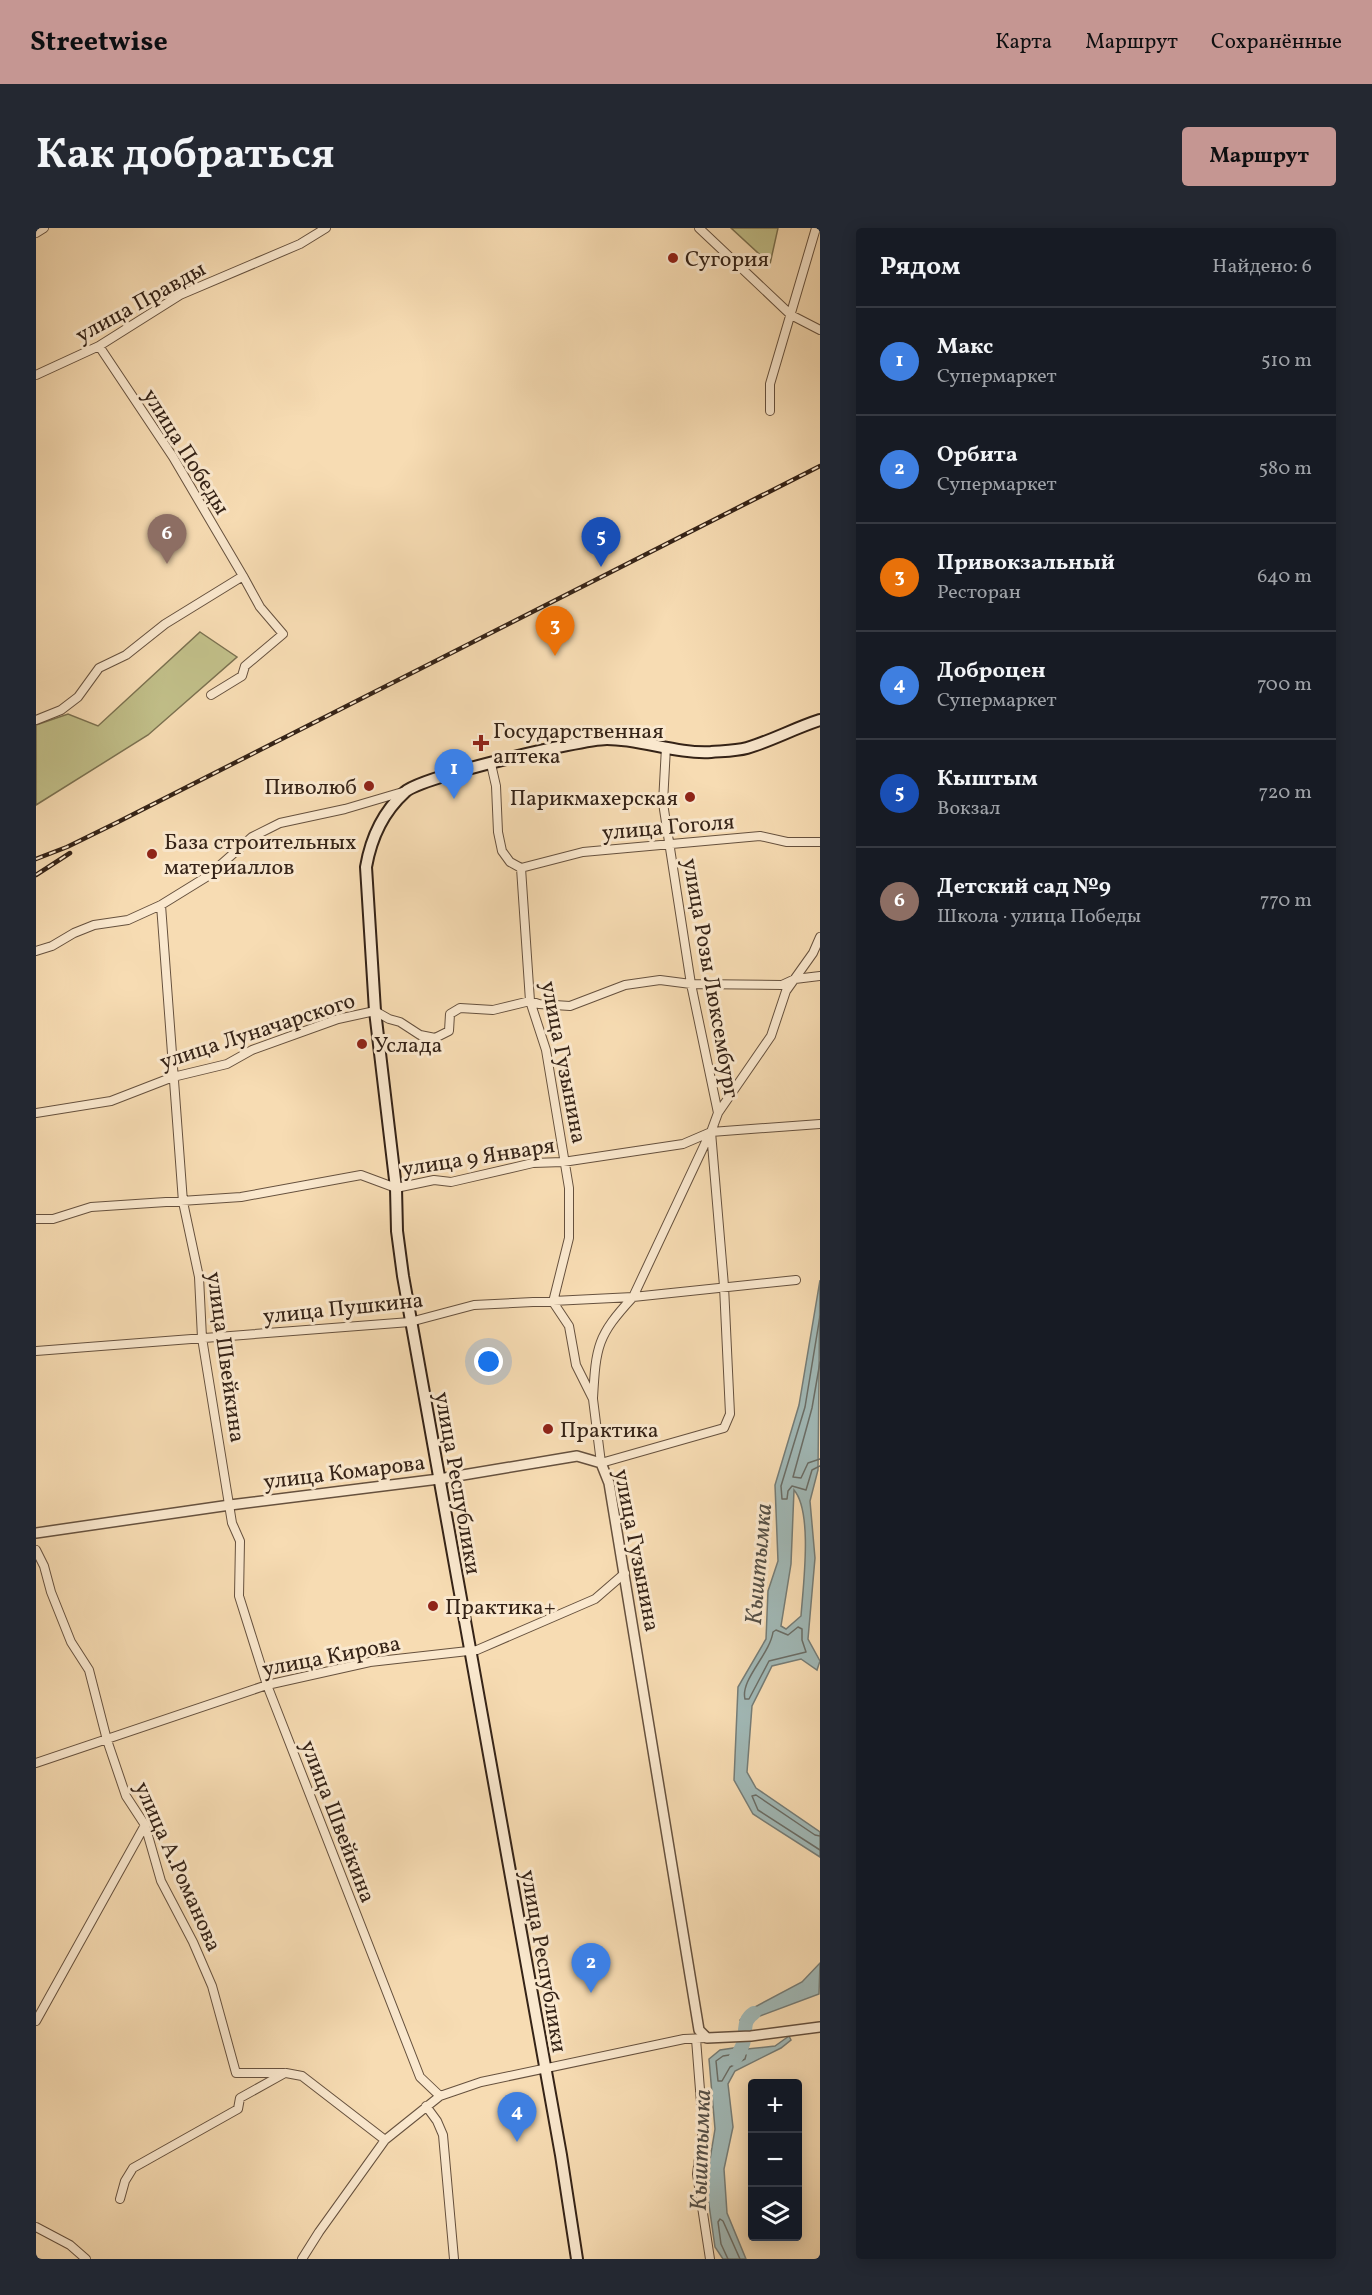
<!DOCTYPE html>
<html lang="ru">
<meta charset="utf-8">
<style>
:root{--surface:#171b24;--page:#242831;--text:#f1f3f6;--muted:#9ea1a6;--line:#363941;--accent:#c59692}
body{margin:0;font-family:Vollkorn,serif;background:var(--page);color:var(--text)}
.controls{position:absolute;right:18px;bottom:18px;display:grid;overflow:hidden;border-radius:6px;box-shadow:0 3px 15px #0003}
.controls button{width:54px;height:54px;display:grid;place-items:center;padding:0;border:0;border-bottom:2px solid var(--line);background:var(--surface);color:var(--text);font:30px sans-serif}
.you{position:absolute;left:453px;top:1134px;width:21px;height:21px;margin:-15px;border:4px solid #fff;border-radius:50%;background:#1a73e8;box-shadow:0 0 0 9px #1a73e833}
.badge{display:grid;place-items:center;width:39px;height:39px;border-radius:50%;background:var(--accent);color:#fff;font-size:20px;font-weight:700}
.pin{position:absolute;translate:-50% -50px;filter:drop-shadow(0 2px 3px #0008)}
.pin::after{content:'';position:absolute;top:32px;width:21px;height:18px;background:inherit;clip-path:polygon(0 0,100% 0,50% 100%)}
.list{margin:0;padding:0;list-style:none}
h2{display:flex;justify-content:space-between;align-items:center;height:78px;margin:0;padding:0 24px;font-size:26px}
h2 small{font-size:20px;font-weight:400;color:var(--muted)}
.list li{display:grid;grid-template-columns:39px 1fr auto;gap:18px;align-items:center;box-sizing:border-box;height:108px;padding:0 24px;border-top:2px solid var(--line)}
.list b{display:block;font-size:22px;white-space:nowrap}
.list p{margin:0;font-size:20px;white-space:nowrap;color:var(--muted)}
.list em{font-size:20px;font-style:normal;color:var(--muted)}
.icon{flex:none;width:33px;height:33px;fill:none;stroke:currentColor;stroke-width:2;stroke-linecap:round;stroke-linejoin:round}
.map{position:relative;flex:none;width:784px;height:2031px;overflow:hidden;border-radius:6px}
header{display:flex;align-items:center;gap:36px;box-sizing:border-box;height:84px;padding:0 30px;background:var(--accent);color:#111}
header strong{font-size:28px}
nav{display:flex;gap:33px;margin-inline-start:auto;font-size:21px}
.intro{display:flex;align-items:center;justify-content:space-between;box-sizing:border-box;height:144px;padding:0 36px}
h1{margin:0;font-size:42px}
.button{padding:15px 27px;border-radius:6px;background:var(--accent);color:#111;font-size:21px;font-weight:700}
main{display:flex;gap:36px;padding:0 36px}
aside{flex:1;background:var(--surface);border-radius:6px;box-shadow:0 3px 15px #0003}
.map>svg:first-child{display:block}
.green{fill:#c1bf89;stroke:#7b7150;stroke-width:1.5}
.water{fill:#a1b9b7;stroke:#767d77;stroke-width:1.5;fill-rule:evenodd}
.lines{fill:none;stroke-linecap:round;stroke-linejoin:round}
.shore{stroke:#6b6e67;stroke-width:1.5}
.river{stroke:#a1b9b7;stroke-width:14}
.minor-casing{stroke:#66513e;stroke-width:10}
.tertiary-casing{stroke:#66513e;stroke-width:12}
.secondary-casing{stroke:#352317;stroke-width:14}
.minor{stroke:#fae8ce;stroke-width:8}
.tertiary{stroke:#fae8ce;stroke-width:9}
.secondary{stroke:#fae8ce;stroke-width:10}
.rail-casing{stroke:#352317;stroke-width:4.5}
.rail{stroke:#fae8ce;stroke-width:2;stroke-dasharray:7;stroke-linecap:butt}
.poi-dot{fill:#8f2418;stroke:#fae8ce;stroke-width:2}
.labels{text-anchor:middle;stroke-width:6;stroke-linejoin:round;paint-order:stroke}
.poi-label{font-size:22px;fill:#352317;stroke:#fae8ce;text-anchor:start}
.street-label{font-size:22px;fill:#352317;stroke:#fae8ce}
.water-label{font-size:24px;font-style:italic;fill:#555047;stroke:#fae8ce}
</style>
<header>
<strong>Streetwise</strong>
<nav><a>Карта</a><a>Маршрут</a><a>Сохранённые</a></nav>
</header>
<div class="intro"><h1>Как добраться</h1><a class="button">Маршрут</a></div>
<main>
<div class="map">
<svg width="784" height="2031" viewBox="0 0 784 2031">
<rect width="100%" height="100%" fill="#f7dcb3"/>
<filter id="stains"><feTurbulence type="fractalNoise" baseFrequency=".00333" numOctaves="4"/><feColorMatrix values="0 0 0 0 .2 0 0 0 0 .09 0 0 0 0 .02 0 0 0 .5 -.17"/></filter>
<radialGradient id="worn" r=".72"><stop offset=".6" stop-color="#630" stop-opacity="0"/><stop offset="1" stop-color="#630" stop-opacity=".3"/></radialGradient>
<path class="green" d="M695 0H742L734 36Z
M164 404 201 429 112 507 0 577V497L32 486 62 498Z"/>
<path class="water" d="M784 1052 782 1242 774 1273 779 1330 772 1411 784 1433 781 1442 765 1431 736 1438 716 1478 711 1544 720 1560 784 1604V1629L717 1586 698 1552 702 1459 730 1411 732 1363 742 1333 739 1257 763 1177ZM758 1262C777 1284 767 1359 765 1388L750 1401 745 1398 755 1336Z
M784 1735 783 1766 716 1791 715 1796 708 1798 704 1792 715 1781 766 1754Z
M753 1808 755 1812 745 1820 699 1843 692 1856 697 1899 688 1941 691 1985 710 2031H687L679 2019 670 1956 679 1901 673 1831 684 1822 704 1819 708 1815 711 1821 739 1818Z"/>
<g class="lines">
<path class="shore" d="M784 1088 769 1179 745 1258 746 1271H751L752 1263 756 1258 770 1262 776 1242 784 1238
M784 1134 776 1180 757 1249 765 1250 772 1235 784 1231
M762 1399 766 1401V1412L770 1424 733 1433 713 1471H709C704 1452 734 1426 737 1404L740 1402 752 1407Z
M784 1608 779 1607 720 1567 716 1568 722 1582 784 1622
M706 1825 710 1827 709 1831 694 1839 686 1853H682L680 1833 687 1828Z
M692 2031 685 2016 682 1994 684 1991 687 1993 704 2031"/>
<path class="river" d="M699 1831C702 1826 707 1819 708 1812 710 1801 707 1792 718 1785"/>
<defs>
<path id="minor" d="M663 0 755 87 784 102
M0 5 8 0
M0 147 63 118 144 67 264 16 290 0
M734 183V156L780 0
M175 467 206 448 209 438 247 406 224 379 207 348
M0 492 25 482 42 469 63 440 90 427 129 396 207 348 137 229 63 118
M455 536 460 558 462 604 466 623 474 634 485 640 494 773 510 822 533 960V1010L517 1074 533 1098 540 1137 557 1171 565 1235 688 1200 694 1186 688 1058 675 904 682 885 655 756 627 575 630 519
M485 640 547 624 724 608 751 614H784
M125 677 147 974 163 1049 166 1110 196 1295 204 1313 203 1368 231 1457 384 1849 404 1868
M0 723 16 718 38 705 58 697 92 692 125 677 172 648 216 609 244 595 309 581 370 563
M0 885 75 873 137 849 191 836 216 822 302 791 339 783 353 791 364 794 384 807 399 810 413 803 414 786 424 780 457 782 494 773 503 776 534 778 589 757 624 752 655 756 746 757 759 751 784 748
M682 885 735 808 750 763 777 725 784 709
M0 991H17L55 979 205 969 325 947 360 960 398 952 415 954 497 935 527 934 647 916 675 904 784 896
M0 1123 374 1094 438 1077 597 1069 760 1052
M557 1170C560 1118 561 1108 597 1069L674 905
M0 1322 8 1338 15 1364 35 1414 53 1442 71 1512 90 1568 109 1597 125 1653 157 1714 176 1758 200 1845H250L266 1848 349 1912
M0 1535 231 1457 334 1434 441 1422 559 1371 589 1345
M0 1793 109 1597
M660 1811 667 1900 661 1946 674 2031
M390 1878 401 1893 407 1907 418 2031
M84 1971 89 1953 97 1940 202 1881 204 1870 249 1845
M0 1999 34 2017 50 2031
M266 2031 283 2004 349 1912 404 1868 445 1854 648 1811 671 1810"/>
<path id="tertiary" d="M0 1305 194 1277 403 1251 541 1228 565 1235 573 1255 663 1802 671 1810 715 1808 784 1799"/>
<path id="secondary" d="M541 2031 525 1927 367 1048 361 1003 360 960 339 783 330 639C335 610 347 584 369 564 384 549 546 511 571 511 606 511 640 526 675 524 687 523 700 523 711 520 735 513 759 500 784 492"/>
</defs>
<use href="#minor" class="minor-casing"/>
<use href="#tertiary" class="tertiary-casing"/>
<use href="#secondary" class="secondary-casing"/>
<use href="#minor" class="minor"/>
<use href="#tertiary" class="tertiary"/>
<use href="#secondary" class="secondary"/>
<defs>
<path id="rail" d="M0 631 31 619 80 595 784 238
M0 647 34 625"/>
</defs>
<use href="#rail" class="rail-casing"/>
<use href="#rail" class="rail"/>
</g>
<g class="poi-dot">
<circle cx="637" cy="30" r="6"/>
<path d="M442 506h6v6h6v6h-6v6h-6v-6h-6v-6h6z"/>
<circle cx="333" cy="558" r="6"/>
<circle cx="654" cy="569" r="6"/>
<circle cx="116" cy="626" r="6"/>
<circle cx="326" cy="816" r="6"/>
<circle cx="512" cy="1201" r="6"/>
<circle cx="397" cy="1378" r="6"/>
</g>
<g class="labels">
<g class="poi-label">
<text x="649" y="38">Сугория</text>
<text x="457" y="510">Государственная<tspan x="457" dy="25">аптека</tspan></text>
<text x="321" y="566" text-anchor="end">Пиволюб</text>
<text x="642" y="577" text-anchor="end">Парикмахерская</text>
<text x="128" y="621">База cтроительных<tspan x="128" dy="25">материаллов</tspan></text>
<text x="338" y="824">Услада</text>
<text x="524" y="1209">Практика</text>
<text x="409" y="1386">Практика+</text>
</g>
<g class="street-label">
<text transform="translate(104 73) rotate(-29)" y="8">улица Правды</text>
<text transform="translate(151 223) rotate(58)" y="8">улица Победы</text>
<text transform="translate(632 598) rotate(-5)" y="8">улица Гоголя</text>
<text transform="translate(676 750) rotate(80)" y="8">улица Розы Люксембург</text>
<text transform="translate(221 802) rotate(-18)" y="8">улица Луначарского</text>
<text transform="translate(529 834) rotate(79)" y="8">улица Гузынина</text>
<text transform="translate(442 928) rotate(-9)" y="8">улица 9 Января</text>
<text transform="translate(307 1079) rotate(-6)" y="8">улица Пушкина</text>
<text transform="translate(191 1129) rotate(82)" y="8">улица Швейкина</text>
<text transform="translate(308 1243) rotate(-7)" y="8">улица Комарова</text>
<text transform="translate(423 1255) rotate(80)" y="8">улица Республики</text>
<text transform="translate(602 1322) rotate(79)" y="8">улица Гузынина</text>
<text transform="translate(295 1427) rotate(-11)" y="8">улица Кирова</text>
<text transform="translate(303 1593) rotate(69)" y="8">улица Швейкина</text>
<text transform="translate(143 1638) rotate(66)" y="8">улица А.Романова</text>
<text transform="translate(509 1733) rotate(80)" y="8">улица Республики</text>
</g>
<g class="water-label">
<text transform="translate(722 1336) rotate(-85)" y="8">Кыштымка</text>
<text transform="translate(664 1922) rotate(-88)" y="8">Кыштымка</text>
</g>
</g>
<rect width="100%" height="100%" filter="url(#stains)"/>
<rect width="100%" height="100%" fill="url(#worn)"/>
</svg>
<div class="controls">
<button>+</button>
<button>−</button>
<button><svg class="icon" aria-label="layers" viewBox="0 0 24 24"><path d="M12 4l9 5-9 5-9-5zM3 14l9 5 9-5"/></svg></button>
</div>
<div class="you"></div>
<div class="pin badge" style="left:418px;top:571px;background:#3f7fe0">1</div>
<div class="pin badge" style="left:555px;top:1765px;background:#3f7fe0">2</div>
<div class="pin badge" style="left:519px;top:428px;background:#e8710a">3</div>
<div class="pin badge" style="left:481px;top:1914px;background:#3f7fe0">4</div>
<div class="pin badge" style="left:565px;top:339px;background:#1a4fb4">5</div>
<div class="pin badge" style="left:131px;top:336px;background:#8d6e63">6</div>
</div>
<aside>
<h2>Рядом<small>Найдено: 6</small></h2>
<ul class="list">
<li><span class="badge" style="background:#3f7fe0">1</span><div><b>Макс</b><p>Супермаркет</p></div><em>510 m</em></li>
<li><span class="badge" style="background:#3f7fe0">2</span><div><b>Орбита</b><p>Супермаркет</p></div><em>580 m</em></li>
<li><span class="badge" style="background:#e8710a">3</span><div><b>Привокзальный</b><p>Ресторан</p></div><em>640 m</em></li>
<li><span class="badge" style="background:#3f7fe0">4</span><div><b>Доброцен</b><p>Супермаркет</p></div><em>700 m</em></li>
<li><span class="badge" style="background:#1a4fb4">5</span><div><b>Кыштым</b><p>Вокзал</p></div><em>720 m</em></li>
<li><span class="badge" style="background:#8d6e63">6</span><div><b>Детский сад №9</b><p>Школа · улица Победы</p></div><em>770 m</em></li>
</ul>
</aside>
</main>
